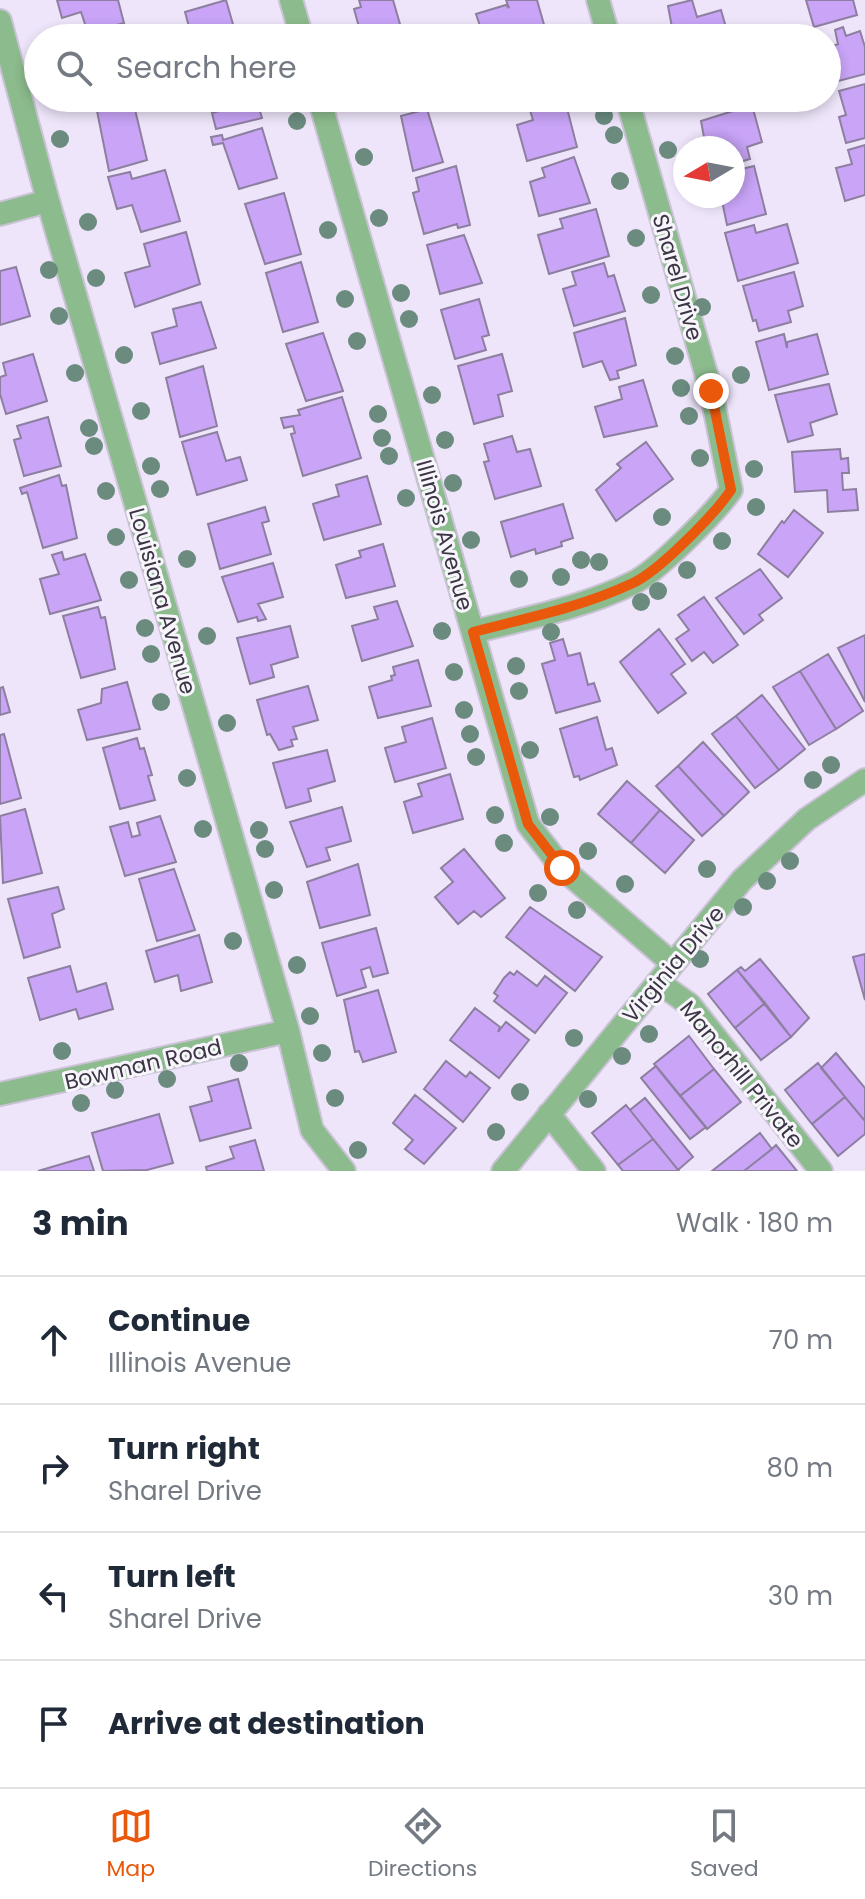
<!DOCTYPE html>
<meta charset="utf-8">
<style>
:root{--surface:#fff;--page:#f6f6f7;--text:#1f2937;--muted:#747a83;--line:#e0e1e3;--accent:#ea580c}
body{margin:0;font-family:Poppins,sans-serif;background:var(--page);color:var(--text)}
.compass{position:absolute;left:673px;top:136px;width:72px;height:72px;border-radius:50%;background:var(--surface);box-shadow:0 4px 12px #0003;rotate:260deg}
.stop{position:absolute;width:24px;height:24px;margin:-18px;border:6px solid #ea580c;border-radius:50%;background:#fff}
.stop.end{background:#ea580c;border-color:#fff;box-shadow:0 2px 8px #0008}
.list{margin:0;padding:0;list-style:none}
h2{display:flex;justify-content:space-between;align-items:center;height:104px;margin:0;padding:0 32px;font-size:34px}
h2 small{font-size:26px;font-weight:400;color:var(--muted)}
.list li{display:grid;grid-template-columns:52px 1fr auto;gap:24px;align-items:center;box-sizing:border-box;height:128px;padding:0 32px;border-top:2px solid var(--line)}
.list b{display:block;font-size:30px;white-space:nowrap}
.list p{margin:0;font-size:26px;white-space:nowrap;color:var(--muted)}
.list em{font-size:26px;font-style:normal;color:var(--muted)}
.icon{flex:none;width:44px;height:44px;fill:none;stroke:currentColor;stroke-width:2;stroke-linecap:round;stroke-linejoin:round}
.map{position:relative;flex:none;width:865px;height:1171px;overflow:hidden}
.search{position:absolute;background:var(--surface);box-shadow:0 4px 12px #0003;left:24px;right:24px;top:24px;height:88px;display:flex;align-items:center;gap:20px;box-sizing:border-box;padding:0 28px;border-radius:44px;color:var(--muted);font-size:30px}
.sheet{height:616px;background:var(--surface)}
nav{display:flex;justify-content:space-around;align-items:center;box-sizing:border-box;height:112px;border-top:2px solid var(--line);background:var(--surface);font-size:22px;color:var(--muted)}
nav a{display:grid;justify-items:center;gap:4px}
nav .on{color:var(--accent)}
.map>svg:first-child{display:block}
.building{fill:#c9a4f7;stroke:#8d7f9f;stroke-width:2}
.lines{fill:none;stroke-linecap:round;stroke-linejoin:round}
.street-casing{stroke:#cac2d5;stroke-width:26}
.street{stroke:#8cbb8d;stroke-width:22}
.tree{fill:#6b8b7f}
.route{stroke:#ea580c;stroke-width:10}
.labels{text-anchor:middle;stroke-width:6;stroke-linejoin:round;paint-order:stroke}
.street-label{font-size:22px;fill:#3b3643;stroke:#f8f5fc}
</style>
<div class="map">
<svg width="865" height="1171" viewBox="0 0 865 1171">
<rect width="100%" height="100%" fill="#eee5fa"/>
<path class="building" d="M57 0H118L124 23 88 33 81 12 62 18Z
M226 0 237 38H192L185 12Z
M359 0H393L404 38H362L354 9 361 7Z
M506 0H537L547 35 484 38 476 14 506 5 509 8Z
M692 0 697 17 721 10 729 38H674L668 6Z
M806 0H853L857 15 814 27Z
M843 27 846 36 860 31 865 47V74L827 84V48L838 44 835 30Z
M865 84V138L846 143 839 117 846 115 839 91Z
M256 98 262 118 216 129 212 113 219 111 215 99Z
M385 98H418L419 101 388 110Z
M558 98 562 110 567 108 577 147 527 161 517 125 533 120 529 107Z
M133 101 147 160 109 171 97 111Z
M752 105 762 142 747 147 750 159 733 164V148H706L701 121Z
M427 109 443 162 413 171 401 116Z
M262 128 277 178 239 189 223 143 213 145 211 137 222 135 223 140Z
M865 145V195L845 201 836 168 852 164 848 150Z
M574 157 590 203 539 216 530 182 545 177 542 168Z
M456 166 470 225 458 228 457 224 424 234 413 193 419 191 416 178Z
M754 166 766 214 727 225 721 196H733V171Z
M165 170 180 221 141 232 132 205 117 209 108 177 130 172 132 179Z
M284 193 301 254 265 264 245 204Z
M596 209 609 256 549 274 538 235 563 228 560 219Z
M787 224 798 263 738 281 725 233 754 225 756 233Z
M186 232 200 284 135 307 125 273 150 266 144 244Z
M464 235 482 283 440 294 427 245Z
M301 262 318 322 283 332 266 273Z
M604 263 608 277 614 275 625 311 574 326 563 289 576 285 572 272Z
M16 267 30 316 0 325V271Z
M794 272 803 306 788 311 791 322 759 331 756 320 753 321 743 286Z
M479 299 489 335 482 337 486 350 455 359 441 310Z
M201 302 216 348 160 364 152 333 177 326 173 309Z
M625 318 636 365 617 371 619 378 610 380 602 361 583 367 574 333Z
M323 333 343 391 306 401 286 344Z
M784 334 787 348V342L817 334 828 374 769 390 756 342Z
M33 354 47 401 6 414 0 394V377L6 375 3 363Z
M502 354 512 391 498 395 503 416 474 424 458 366Z
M203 366 217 426 180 437 166 378Z
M643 380 657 426 604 437 595 407 622 399 619 387Z
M829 384 837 414 810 423 813 435 788 442 775 395Z
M342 397 361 458 303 476 291 434 295 433 293 426 284 428 281 418 300 415 298 410Z
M48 417 61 466 24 476 14 440 21 438 17 426Z
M217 432 226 461 240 457 247 480 197 495 182 442Z
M512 436 517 452 530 449 541 486 495 499 484 462 489 461 484 444Z
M646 442 673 479 616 521 596 490 621 468 617 464Z
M840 449 841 459 848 458 849 473H842L843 490 856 489 858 510 828 512 827 490 795 492 792 452Z
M59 475 62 486 66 485 77 538 43 548 27 492 22 494 20 488Z
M367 476 381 524 324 540 313 504 339 496 336 485Z
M563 504 573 538 561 542 562 546 536 554 535 549 511 557 501 522Z
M265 507 269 521 262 523 271 554 220 569 208 524Z
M794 510 823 533 788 577 758 554 782 521 784 523Z
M383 544 395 586 346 598 336 565 361 557 359 551Z
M62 552 64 560 85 554 101 600 50 614 40 579 59 574 52 555Z
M273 563 283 597 258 604 266 619 258 621 257 617 238 622 222 577Z
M760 569 782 598 759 615 763 620 744 634 716 598Z
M704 597 738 645 713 663 704 652 692 661 676 639 689 630 678 615Z
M397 601 413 646 362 661 352 626 378 619 374 607Z
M98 607 101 618 105 617 115 669 81 678 63 616Z
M290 626 298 657 271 665 274 677 250 684 237 638Z
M659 629 685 664 671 674 686 693 658 713 620 662Z
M865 635V702L838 648Z
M563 639 568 656 580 653 588 685 594 683 600 701 556 713 542 664 555 660 550 643Z
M828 654 863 711 836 729 800 671Z
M418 660 431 706 378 718 369 687 392 680 391 676 395 675 393 667Z
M800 671 836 729 809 745 773 687Z
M127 682 140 729 87 740 78 710 101 703 102 689Z
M308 686 318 720 293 727 297 739 291 740 293 746 279 750 270 734 267 735 257 700Z
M3 687 10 712 0 715V688Z
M762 695 805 749 779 770 736 716Z
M736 716 779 770 755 788 712 734Z
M597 717 606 750 612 748 617 765 580 780 579 776 574 777 560 729Z
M432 718 446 768 395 782 385 748 406 742 402 727Z
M4 734 21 798 0 804V735Z
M137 738 140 749 144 748 152 775 148 776 155 800 120 809 103 748Z
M703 742 749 792 724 816 678 766Z
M327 750 335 781 308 789 311 801 286 808 273 763Z
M678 766 724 816 702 836 656 786Z
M450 774 463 819 413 833 404 802 422 796 418 784Z
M627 781 660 810 631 843 598 814Z
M342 807 351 841 326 848 330 860 307 867 290 822Z
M25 809 42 873 3 883 0 816Z
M660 810 694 840 665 873 631 843Z
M160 816 176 862 125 876 110 827 128 822 132 837 140 835 137 823Z
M464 849 505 898 481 917 474 911 458 924 435 897 453 882 441 868Z
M358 864 370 915 320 928 307 882Z
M174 869 195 930 157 941 139 879Z
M58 887 64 909 52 914 60 947 24 958 8 899Z
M530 907 602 957 575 991 506 937Z
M376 928 388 973 373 977 370 967 361 970 366 987 337 996 322 943Z
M199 935 212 982 181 991 178 975 155 982 146 951Z
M865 954V1000L853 957Z
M760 959 809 1018 791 1037 737 970 741 967 745 971Z
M70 966 77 992 106 983 113 1009 79 1019 76 1009 40 1020 28 978Z
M737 970 765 1003 735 1028 708 994Z
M517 971 537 986 545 976 567 993 535 1033 494 1001 498 996 494 993 504 978 510 972 514 975Z
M378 990 396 1052 363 1062 359 1051 355 1052 344 1000Z
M765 1003 791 1037 761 1060 735 1028Z
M475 1008 500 1027 498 1032 506 1022 529 1040 499 1078 450 1040Z
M689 1036 714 1069 680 1096 654 1064Z
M836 1053 865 1088V1121L821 1068Z
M446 1061 466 1077 470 1072 490 1088 463 1122 424 1089Z
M818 1063 845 1097 812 1124 785 1090Z
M656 1066 706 1127 690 1139 641 1078Z
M714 1069 741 1102 707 1129 680 1096Z
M238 1079 251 1128 200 1141 190 1107 212 1101 208 1087Z
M415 1095 456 1128 424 1164 405 1149 413 1140 393 1123Z
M845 1097 865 1121V1134L838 1156 812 1124Z
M645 1098 693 1157 678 1170 630 1110Z
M626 1105 653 1139 618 1165 592 1133Z
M159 1114 173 1163 147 1170 103 1171 92 1133Z
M760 1133 772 1149 744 1171H712Z
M653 1139 679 1171H623L618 1165Z
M255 1140 264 1171H207L206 1167 234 1158 230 1147Z
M776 1145 797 1171H744L772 1149Z
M89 1156 94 1171H38Z"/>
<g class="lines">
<defs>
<path id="street" d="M291 0 302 38
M598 0 609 38
M0 21 48 201 288 1031 312 1130 344 1171
M319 98 528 824 562 868 673 964
M0 214 48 201
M473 632C527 618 582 608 633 583 656 572 715 513 731 490L711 391 627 98
M658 982 690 1005 821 1171
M0 1094 288 1031
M549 1114 594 1171
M503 1171 742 880 807 819 865 780"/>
</defs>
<use href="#street" class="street-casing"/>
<use href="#street" class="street"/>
</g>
<g class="tree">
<circle cx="604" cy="116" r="9"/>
<circle cx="297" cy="121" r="9"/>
<circle cx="614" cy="135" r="9"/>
<circle cx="60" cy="139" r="9"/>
<circle cx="668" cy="150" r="9"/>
<circle cx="364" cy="157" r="9"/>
<circle cx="620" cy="181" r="9"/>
<circle cx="379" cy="218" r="9"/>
<circle cx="88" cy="222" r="9"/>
<circle cx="328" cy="230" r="9"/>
<circle cx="636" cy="238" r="9"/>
<circle cx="49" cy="270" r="9"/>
<circle cx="96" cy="278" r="9"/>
<circle cx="401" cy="293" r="9"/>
<circle cx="651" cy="295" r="9"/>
<circle cx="345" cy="299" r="9"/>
<circle cx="702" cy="307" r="9"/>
<circle cx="59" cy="316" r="9"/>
<circle cx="409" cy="319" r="9"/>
<circle cx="357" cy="341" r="9"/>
<circle cx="124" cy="355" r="9"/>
<circle cx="675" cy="356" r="9"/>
<circle cx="75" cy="373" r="9"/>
<circle cx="741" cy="375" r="9"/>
<circle cx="681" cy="388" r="9"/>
<circle cx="432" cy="395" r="9"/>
<circle cx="141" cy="411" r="9"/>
<circle cx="378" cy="414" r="9"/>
<circle cx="689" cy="416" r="9"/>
<circle cx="89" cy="428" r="9"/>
<circle cx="382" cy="438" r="9"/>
<circle cx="445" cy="440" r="9"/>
<circle cx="94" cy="446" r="9"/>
<circle cx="389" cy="456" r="9"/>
<circle cx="700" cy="458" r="9"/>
<circle cx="151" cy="466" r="9"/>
<circle cx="754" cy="469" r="9"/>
<circle cx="453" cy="483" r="9"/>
<circle cx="160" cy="489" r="9"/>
<circle cx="106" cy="491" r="9"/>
<circle cx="406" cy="498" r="9"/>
<circle cx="756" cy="507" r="9"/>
<circle cx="662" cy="517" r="9"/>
<circle cx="116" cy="537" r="9"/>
<circle cx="471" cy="540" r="9"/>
<circle cx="722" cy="541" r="9"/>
<circle cx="187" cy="559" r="9"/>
<circle cx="581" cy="560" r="9"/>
<circle cx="599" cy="562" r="9"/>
<circle cx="687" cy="570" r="9"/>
<circle cx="561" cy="577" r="9"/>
<circle cx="519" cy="579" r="9"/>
<circle cx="129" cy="580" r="9"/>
<circle cx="658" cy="591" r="9"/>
<circle cx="641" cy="602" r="9"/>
<circle cx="145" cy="628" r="9"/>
<circle cx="442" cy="631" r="9"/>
<circle cx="551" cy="632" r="9"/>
<circle cx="207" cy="636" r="9"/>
<circle cx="151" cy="654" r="9"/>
<circle cx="516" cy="666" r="9"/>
<circle cx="454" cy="672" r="9"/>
<circle cx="519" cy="691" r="9"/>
<circle cx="161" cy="702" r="9"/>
<circle cx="464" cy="710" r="9"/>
<circle cx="227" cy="723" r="9"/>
<circle cx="470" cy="734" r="9"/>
<circle cx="530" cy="750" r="9"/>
<circle cx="476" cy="757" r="9"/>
<circle cx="831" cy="765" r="9"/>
<circle cx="187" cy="778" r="9"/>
<circle cx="813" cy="780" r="9"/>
<circle cx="495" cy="815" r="9"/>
<circle cx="550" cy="817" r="9"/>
<circle cx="203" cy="829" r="9"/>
<circle cx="259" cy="830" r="9"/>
<circle cx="504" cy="843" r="9"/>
<circle cx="265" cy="849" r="9"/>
<circle cx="588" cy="851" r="9"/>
<circle cx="790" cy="861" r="9"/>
<circle cx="707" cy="869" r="9"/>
<circle cx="767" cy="881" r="9"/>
<circle cx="625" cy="884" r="9"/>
<circle cx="274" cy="890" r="9"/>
<circle cx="538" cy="893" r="9"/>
<circle cx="743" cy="907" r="9"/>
<circle cx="577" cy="910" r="9"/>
<circle cx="233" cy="941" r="9"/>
<circle cx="700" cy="959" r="9"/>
<circle cx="297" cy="965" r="9"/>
<circle cx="310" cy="1016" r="9"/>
<circle cx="649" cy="1034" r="9"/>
<circle cx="574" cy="1038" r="9"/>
<circle cx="62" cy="1051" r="9"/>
<circle cx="322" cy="1053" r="9"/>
<circle cx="622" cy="1056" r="9"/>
<circle cx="239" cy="1063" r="9"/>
<circle cx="167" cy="1079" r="9"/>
<circle cx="115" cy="1090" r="9"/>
<circle cx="520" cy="1092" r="9"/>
<circle cx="335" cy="1098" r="9"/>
<circle cx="588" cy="1099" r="9"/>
<circle cx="81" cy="1103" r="9"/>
<circle cx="496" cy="1132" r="9"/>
<circle cx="358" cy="1150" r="9"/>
</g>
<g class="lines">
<path class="route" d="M562 868 528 824 473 632C527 618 582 607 633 583 659 571 714 515 731 490L711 391"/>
</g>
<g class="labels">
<g class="street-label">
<text transform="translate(678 277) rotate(74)" y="8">Sharel Drive</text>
<text transform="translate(445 535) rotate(74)" y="8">Illinois Avenue</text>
<text transform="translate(163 601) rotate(74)" y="8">Louisiana Avenue</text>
<text transform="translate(673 964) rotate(-50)" y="8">Virginia Drive</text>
<text transform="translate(143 1064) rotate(-13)" y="8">Bowman Road</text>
<text transform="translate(742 1074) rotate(51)" y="8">Manorhill Private</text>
</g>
</g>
</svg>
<svg class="compass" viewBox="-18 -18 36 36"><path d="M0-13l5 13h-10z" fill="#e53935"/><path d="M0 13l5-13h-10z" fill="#747a83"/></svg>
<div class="stop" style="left:562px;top:868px"></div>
<div class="stop end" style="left:711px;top:391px"></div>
<div class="search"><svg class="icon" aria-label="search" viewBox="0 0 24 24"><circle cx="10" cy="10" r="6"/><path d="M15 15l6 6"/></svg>Search here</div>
</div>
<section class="sheet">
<h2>3 min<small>Walk · 180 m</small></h2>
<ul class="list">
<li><svg class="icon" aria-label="ahead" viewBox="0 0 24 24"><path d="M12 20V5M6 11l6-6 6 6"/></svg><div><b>Continue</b><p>Illinois Avenue</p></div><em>70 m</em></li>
<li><svg class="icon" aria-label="right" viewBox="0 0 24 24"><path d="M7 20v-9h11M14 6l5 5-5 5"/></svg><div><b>Turn right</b><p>Sharel Drive</p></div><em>80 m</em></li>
<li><svg class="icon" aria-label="left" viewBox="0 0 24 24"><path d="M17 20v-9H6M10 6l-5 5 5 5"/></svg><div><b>Turn left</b><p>Sharel Drive</p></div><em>30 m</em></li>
<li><svg class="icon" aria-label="arrive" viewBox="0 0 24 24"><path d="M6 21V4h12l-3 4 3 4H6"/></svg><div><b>Arrive at destination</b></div></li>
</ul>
</section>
<nav>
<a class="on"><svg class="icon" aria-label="map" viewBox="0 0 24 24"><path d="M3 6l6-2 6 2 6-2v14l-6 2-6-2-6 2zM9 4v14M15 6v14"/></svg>Map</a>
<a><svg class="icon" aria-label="directions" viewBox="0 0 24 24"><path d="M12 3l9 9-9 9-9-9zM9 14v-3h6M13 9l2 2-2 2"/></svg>Directions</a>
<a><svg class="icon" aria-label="saved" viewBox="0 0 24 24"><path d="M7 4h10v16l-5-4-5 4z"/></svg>Saved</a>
</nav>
